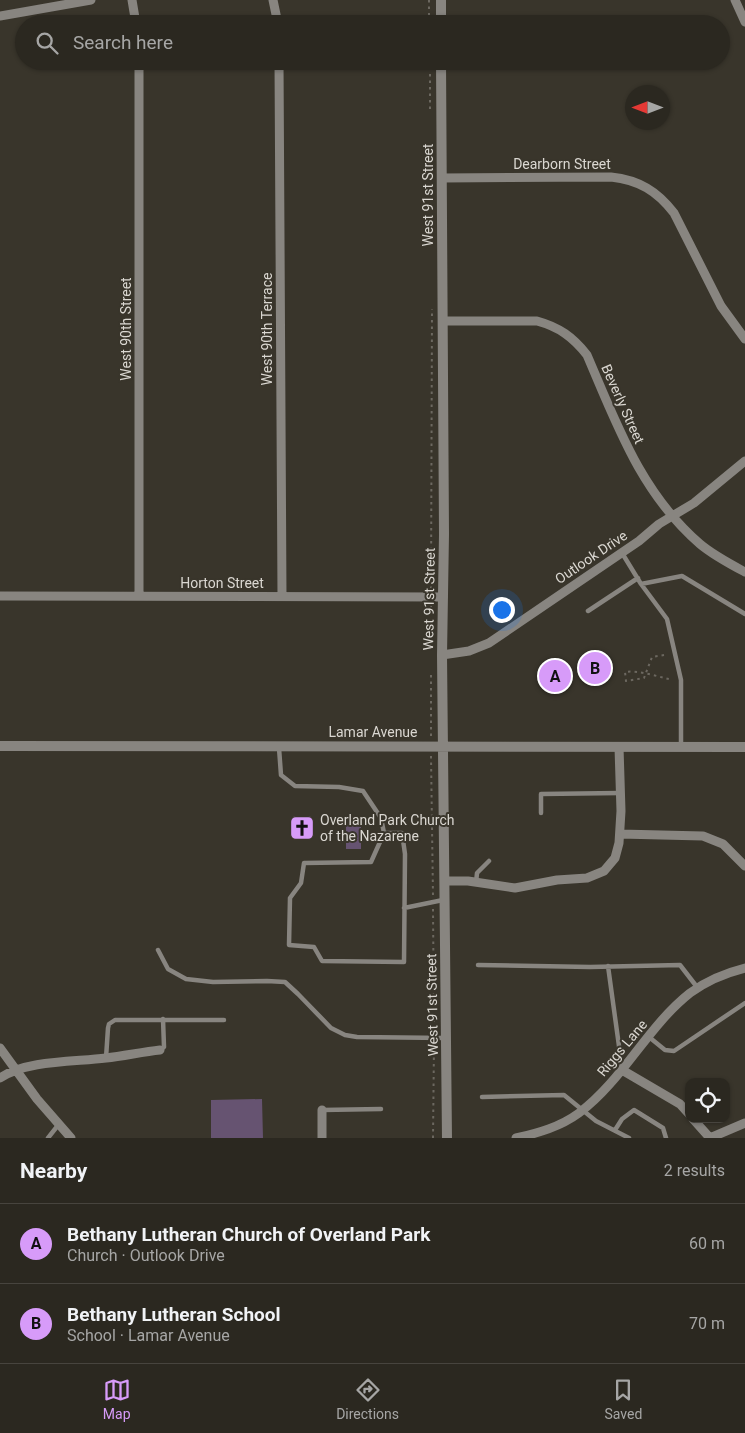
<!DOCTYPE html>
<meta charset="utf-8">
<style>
:root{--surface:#2b2820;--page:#37342d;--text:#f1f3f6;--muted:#a6a6a5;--line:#47443e;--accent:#d79bf9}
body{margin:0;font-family:Roboto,sans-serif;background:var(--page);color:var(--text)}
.controls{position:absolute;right:15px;bottom:15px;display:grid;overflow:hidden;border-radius:10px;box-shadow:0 1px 4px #0004}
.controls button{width:45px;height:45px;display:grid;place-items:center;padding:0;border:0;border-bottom:1px solid var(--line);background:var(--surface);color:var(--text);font:25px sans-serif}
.compass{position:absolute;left:625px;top:85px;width:45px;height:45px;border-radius:50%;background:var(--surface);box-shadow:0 1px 4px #0004;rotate:270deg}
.you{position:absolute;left:501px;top:609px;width:18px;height:18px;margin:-12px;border:4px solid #fff;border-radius:50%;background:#1a73e8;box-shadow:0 0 0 8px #1a73e833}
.badge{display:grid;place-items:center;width:32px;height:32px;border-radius:50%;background:var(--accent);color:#111;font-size:16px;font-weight:700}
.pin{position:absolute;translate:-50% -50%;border:2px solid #fff;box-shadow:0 1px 5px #0006}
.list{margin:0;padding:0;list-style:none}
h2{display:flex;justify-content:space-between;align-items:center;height:65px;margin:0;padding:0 20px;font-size:21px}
h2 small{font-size:16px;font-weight:400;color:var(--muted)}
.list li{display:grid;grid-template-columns:32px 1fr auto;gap:15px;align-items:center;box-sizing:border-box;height:80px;padding:0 20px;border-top:1px solid var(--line)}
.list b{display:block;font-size:19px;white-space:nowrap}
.list p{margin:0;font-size:16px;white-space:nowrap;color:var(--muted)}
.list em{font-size:16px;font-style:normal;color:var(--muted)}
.icon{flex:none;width:28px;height:28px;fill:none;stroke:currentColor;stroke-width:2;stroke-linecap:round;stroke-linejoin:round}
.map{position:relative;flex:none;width:745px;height:1138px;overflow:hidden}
.search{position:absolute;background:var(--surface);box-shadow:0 1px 4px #0004;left:15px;right:15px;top:15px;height:55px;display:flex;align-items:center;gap:12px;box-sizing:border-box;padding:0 18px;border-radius:28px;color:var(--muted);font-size:19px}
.sheet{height:225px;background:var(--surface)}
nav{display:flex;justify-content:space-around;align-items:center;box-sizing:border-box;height:70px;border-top:1px solid var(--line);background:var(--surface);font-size:14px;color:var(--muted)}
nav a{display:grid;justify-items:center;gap:2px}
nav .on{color:var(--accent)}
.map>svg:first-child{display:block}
.green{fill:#665371}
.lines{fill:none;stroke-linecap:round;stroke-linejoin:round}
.path{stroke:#6c6860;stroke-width:2;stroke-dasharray:2.5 4;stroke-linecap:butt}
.service{stroke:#888580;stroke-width:4.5}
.minor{stroke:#888580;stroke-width:9}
.tertiary{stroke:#888580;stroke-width:10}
.labels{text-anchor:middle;stroke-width:4;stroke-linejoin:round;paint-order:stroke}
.street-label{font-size:14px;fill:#dad7d1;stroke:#39352b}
.poi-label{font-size:14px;fill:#dad7d1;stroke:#39352b;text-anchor:start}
</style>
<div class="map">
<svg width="745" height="1138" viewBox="0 0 745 1138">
<rect width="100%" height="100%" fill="#39352b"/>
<path class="green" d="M346 818H350L361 827V849H346Z
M262 1099 263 1138H211V1100Z"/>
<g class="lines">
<path class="path" d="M429 0V24
M430 61V111
M431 589 432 309
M431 641V606
M664 655 652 657 644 678 626 681 625 672C639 670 655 676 669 679
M431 736V674
M431 756 433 896
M433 909 434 1031
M433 1138 434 1044"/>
<path class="service" d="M622 553 641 584 682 576 745 614
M641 584 667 619 681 680V746
M588 611 638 578
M279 748 281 775 295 786 339 787 363 791 381 818 384 833H402L405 854 404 962 322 961 314 947 289 945 290 898 301 883 304 863 371 862 384 833
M541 813V794L620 793
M476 883 477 873 489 861
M404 908 443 900
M158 950 168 969 186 979 213 982 267 981 285 982 298 994 331 1028 345 1035 357 1037 446 1038
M478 965 590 967 680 965 697 987
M608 966 622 1068
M649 1037 665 1050 674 1051 745 1003
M160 1050 164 1047 163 1019
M106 1058 108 1028 109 1024 115 1020H224
M482 1097 564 1095 596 1121 629 1138
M322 1110 381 1109
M615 1130 622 1119 634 1110 663 1128 666 1138
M48 1138 59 1124"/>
<path class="minor" d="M132 0 136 24
M273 0 278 24
M735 0 745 22
M0 16 91 0
M279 61 282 596
M442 178 611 177C639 180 657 191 674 213L721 306 745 339
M443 321H537C559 327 573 337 587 355 617 425 641 493 700 544 713 555 730 564 745 572
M0 596 443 597
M139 596V61
M442 655 469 651 489 643 639 541 659 524 694 503 745 461
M620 834 703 836 723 844 745 866
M445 881H468L515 888 557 880 587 878 604 871 615 858 619 843 621 811 619 747
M0 1048 37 1099 71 1138
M622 1070 680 1104 689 1114
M0 1078C27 1060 74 1062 106 1058 124 1056 142 1052 160 1050
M322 1110V1138
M693 1119 710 1138 745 1123
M516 1138C538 1133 560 1127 579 1113 623 1080 647 1027 690 993 706 981 725 973 745 968"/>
<path class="tertiary" d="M441 0V24
M441 61 444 534 442 655 447 1138
M0 746 745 747"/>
</g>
<defs>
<symbol id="church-square" viewBox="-11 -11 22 22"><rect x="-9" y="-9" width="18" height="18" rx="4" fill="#d79bf9" stroke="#39352b"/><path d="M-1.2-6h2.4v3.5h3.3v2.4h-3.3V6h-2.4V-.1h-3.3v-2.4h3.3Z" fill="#111"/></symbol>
</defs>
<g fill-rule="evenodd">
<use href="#church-square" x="288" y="814" width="28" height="28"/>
</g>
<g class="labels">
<g class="street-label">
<text x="562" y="169">Dearborn Street</text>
<text transform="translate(428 195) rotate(-90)" y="5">West 91st Street</text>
<text transform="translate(126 329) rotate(-90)" y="5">West 90th Street</text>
<text transform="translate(267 329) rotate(-90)" y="5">West 90th Terrace</text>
<text transform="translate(623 404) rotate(66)" y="5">Beverly Street</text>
<text transform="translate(591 557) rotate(-34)" y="5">Outlook Drive</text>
<text x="222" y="588">Horton Street</text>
<text transform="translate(429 599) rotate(-89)" y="5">West 91st Street</text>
<text x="373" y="737">Lamar Avenue</text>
<text transform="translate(432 1005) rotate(-91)" y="5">West 91st Street</text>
<text transform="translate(622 1048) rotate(-50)" y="5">Riggs Lane</text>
</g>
<g class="poi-label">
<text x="320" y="825">Overland Park Church<tspan x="320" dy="16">of the Nazarene</tspan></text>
</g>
</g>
</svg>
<div class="controls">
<button><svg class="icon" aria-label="locate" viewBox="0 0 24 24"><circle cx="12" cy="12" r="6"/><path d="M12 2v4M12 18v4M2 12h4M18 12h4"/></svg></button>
</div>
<svg class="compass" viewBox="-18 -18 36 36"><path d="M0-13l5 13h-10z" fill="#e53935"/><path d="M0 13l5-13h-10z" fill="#a6a6a5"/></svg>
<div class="you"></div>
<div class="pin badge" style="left:555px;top:676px">A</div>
<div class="pin badge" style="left:595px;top:668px">B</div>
<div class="search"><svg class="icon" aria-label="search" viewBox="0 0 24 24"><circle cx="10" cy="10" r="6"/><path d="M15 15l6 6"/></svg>Search here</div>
</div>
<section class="sheet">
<h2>Nearby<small>2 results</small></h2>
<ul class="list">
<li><span class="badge">A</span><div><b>Bethany Lutheran Church of Overland Park</b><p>Church · Outlook Drive</p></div><em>60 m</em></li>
<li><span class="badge">B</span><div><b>Bethany Lutheran School</b><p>School · Lamar Avenue</p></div><em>70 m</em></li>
</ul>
</section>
<nav>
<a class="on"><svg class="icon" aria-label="map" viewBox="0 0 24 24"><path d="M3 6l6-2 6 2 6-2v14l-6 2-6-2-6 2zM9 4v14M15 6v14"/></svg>Map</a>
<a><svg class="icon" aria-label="directions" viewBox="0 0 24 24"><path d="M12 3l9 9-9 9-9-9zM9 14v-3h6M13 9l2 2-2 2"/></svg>Directions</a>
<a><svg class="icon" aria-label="saved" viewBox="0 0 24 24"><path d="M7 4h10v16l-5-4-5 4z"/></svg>Saved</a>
</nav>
